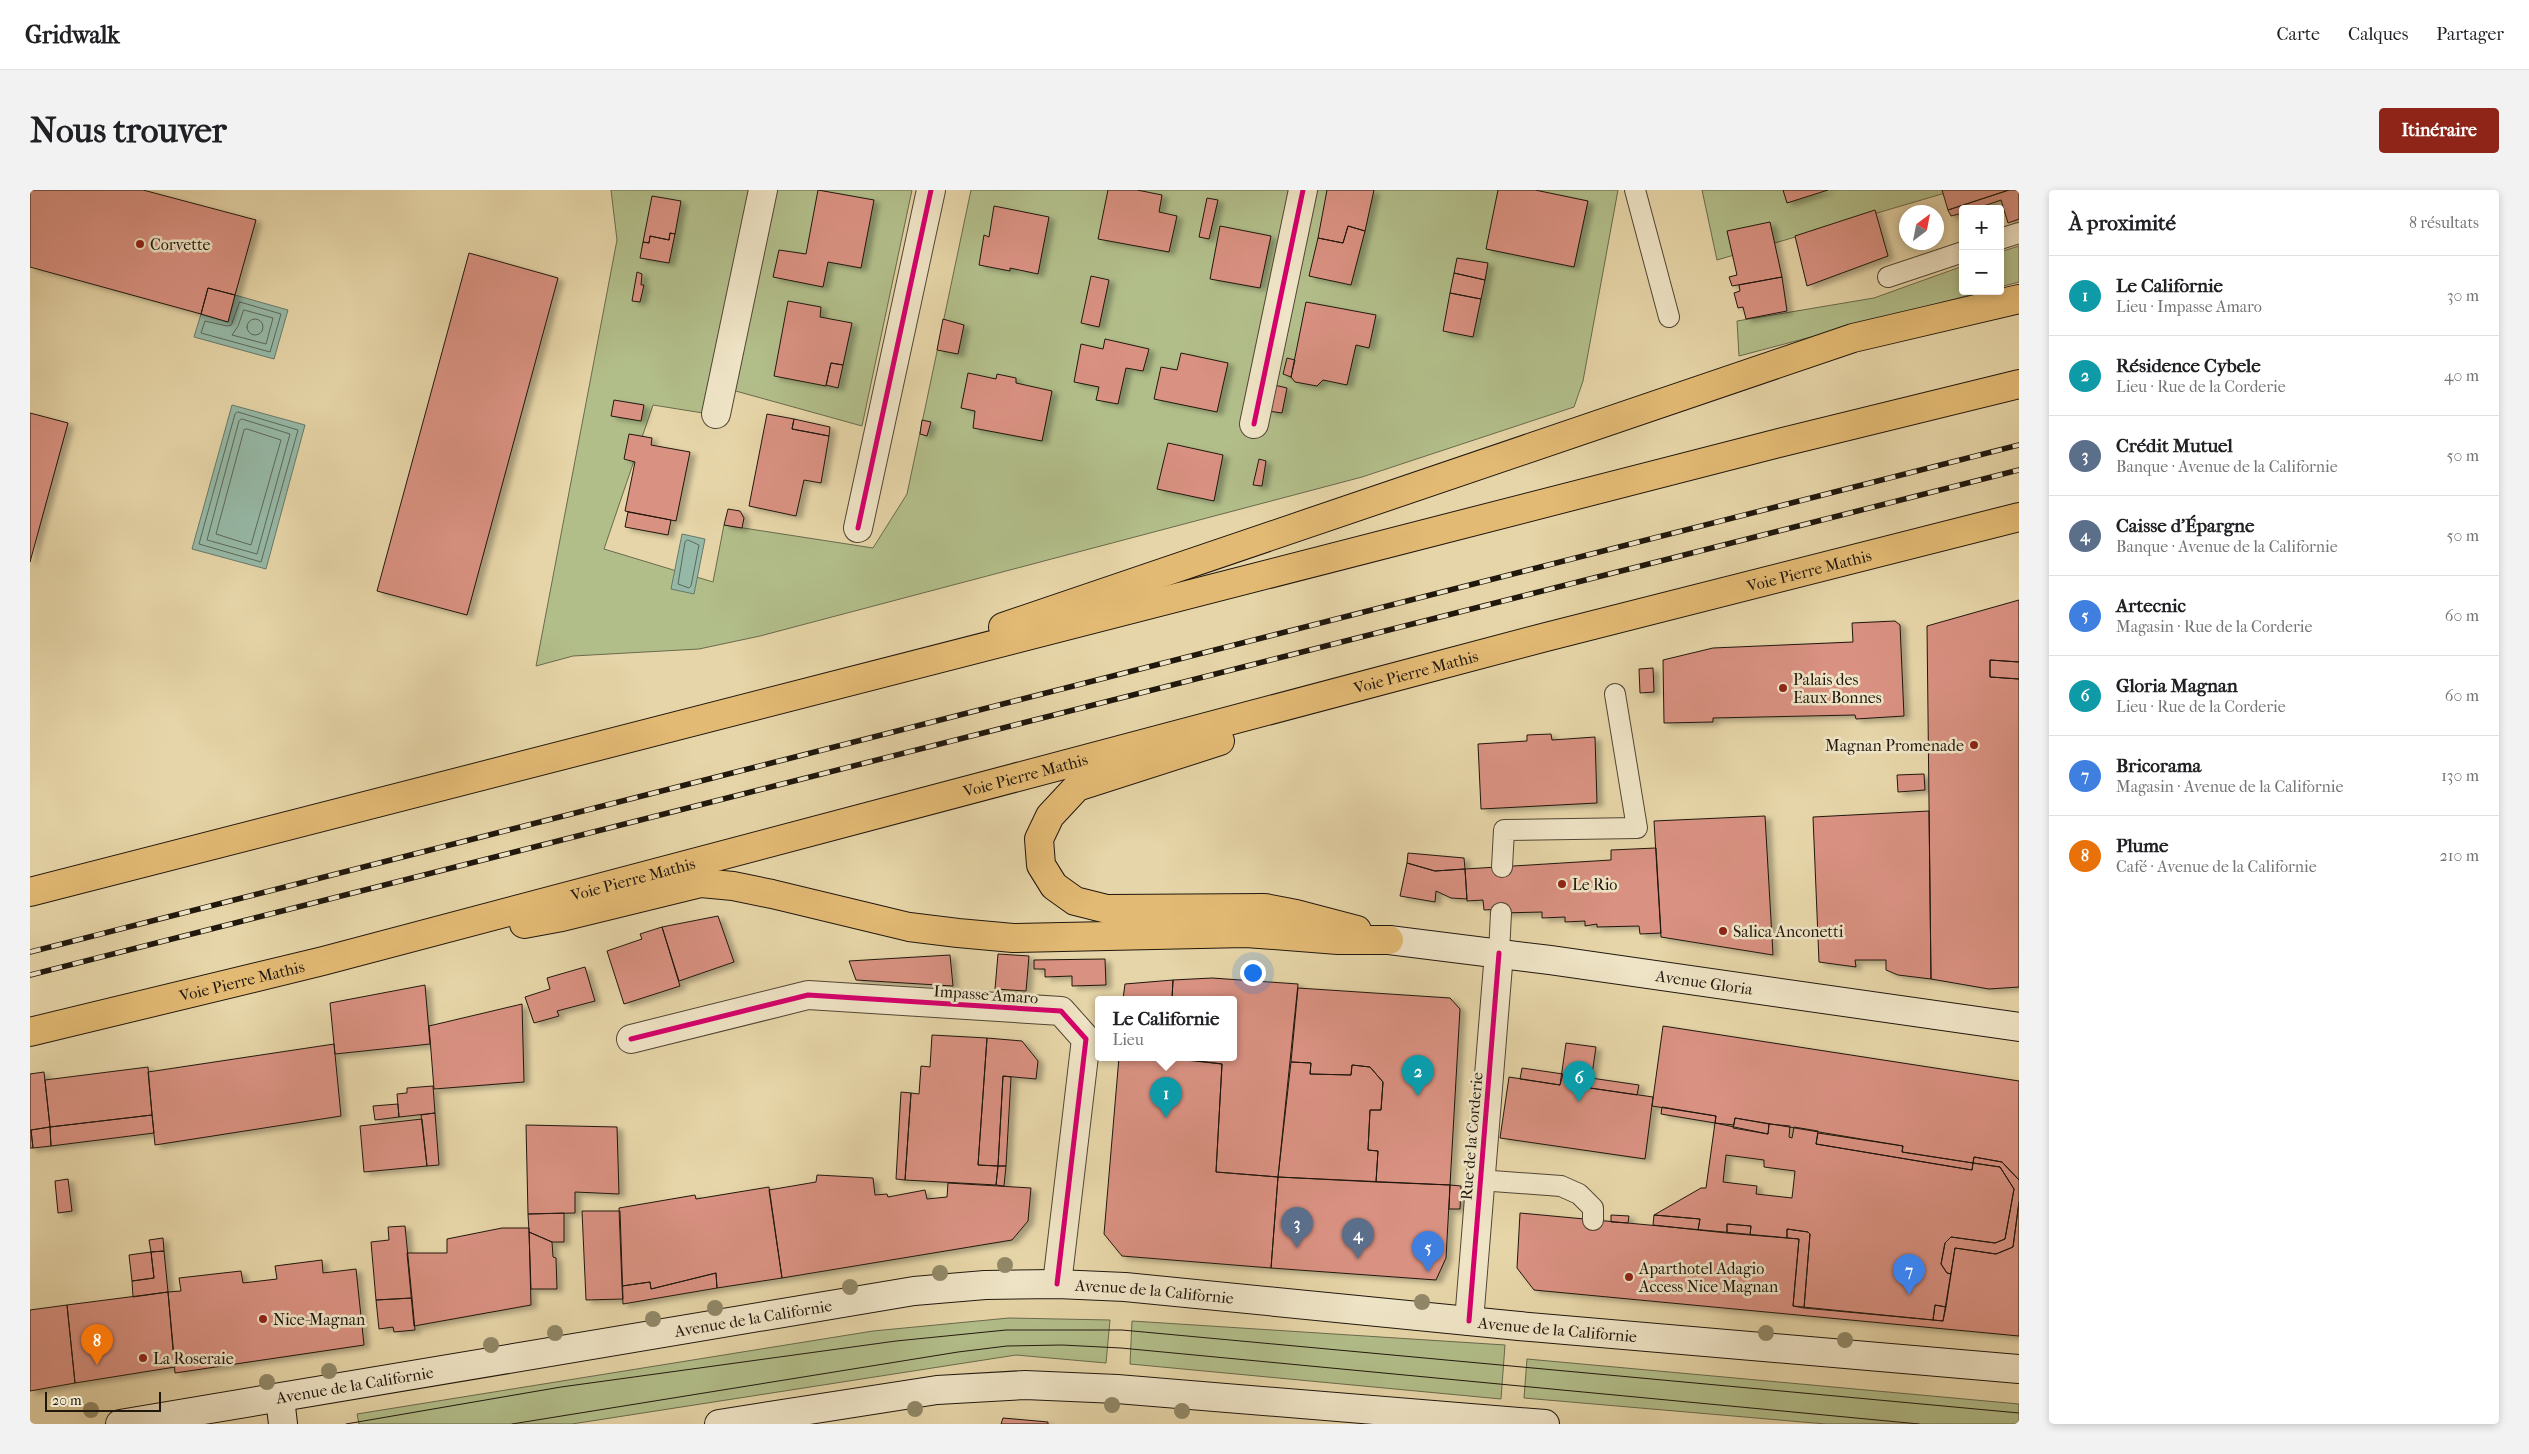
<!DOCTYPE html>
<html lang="fr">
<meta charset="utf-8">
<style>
:root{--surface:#fff;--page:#f2f2f2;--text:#202124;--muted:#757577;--line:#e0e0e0;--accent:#8f2418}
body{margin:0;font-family:"IM FELL French Canon",serif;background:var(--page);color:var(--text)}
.controls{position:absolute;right:15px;top:15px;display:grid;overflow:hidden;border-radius:5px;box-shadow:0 2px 8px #0003}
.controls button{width:45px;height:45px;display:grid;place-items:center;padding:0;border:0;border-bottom:1px solid var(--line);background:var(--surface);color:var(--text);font:25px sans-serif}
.compass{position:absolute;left:1869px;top:15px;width:45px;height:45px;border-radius:50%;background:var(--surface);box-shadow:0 2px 8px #0003;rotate:32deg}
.scale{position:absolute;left:15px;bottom:12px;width:116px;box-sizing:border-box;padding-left:5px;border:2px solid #20170d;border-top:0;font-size:14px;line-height:18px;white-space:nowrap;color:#20170d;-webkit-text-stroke:4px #efe4c6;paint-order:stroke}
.you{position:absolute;left:1222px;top:782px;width:18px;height:18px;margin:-12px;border:4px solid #fff;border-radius:50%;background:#1a73e8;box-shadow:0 0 0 8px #1a73e833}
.badge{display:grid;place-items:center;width:32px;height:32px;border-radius:50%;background:var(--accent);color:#fff;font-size:16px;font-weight:700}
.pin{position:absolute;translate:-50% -41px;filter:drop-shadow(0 1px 2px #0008)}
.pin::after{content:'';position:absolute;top:26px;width:18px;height:15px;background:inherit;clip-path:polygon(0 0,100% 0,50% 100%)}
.popup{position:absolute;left:1065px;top:806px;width:142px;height:65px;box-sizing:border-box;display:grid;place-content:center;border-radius:5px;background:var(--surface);filter:drop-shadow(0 1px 4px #0005);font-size:16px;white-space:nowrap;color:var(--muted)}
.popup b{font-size:19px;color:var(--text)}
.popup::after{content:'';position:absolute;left:50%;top:100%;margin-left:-10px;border:10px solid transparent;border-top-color:var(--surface)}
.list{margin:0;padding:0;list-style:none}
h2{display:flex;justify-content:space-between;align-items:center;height:65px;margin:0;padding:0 20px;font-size:21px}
h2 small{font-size:16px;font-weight:400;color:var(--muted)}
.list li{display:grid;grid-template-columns:32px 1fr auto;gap:15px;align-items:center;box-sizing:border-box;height:80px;padding:0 20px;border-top:1px solid var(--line)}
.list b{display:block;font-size:19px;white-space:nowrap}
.list p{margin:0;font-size:16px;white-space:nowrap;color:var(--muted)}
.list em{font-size:16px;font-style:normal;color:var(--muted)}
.map{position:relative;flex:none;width:1989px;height:1234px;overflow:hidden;border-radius:5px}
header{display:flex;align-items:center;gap:30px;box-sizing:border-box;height:70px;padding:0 25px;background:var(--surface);border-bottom:1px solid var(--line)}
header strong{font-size:24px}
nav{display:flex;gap:28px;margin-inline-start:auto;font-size:18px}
.intro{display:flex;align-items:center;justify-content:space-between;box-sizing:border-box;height:120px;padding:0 30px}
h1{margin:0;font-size:35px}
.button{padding:12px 22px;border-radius:5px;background:var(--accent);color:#fff;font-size:18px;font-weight:700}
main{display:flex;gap:30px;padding:0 30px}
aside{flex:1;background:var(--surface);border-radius:5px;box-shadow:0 2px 8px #0003}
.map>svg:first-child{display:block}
.green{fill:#b2be8a;stroke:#696a4c}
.water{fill:#96b9a7;stroke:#677869}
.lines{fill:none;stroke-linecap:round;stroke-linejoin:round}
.shore{stroke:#5b685a;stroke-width:1}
.building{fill:#d99181;stroke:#20170d;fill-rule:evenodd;filter:url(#shadow)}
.lane-casing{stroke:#524634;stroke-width:22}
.street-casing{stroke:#524634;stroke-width:30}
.secondary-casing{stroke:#20170d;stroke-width:30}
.highway-casing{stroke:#20170d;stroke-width:30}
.lane{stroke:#efe4c6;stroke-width:20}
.street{stroke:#efe4c6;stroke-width:28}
.secondary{stroke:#efe4c6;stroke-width:28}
.highway{stroke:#e3ba74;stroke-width:28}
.tram{stroke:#20170d;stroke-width:1}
.rail-casing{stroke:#20170d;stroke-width:5.5}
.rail{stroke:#efe4c6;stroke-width:4;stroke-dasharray:11;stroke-linecap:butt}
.cycleway-casing{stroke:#efe4c6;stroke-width:8}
.cycleway{stroke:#d6006c;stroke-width:5}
.tree{fill:#918867}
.poi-dot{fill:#8f2418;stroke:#efe4c6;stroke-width:2}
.labels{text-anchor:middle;stroke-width:5;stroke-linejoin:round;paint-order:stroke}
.poi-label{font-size:16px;fill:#20170d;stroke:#efe4c6;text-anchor:start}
.street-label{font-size:16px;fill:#20170d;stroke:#efe4c6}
</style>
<header>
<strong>Gridwalk</strong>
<nav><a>Carte</a><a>Calques</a><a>Partager</a></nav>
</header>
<div class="intro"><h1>Nous trouver</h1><a class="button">Itinéraire</a></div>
<main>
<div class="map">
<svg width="1989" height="1234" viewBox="0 0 1989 1234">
<defs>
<filter id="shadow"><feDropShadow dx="5.5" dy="3" stdDeviation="2.5" flood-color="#0004"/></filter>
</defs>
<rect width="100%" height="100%" fill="#e6d5a8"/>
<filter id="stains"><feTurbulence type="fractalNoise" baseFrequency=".004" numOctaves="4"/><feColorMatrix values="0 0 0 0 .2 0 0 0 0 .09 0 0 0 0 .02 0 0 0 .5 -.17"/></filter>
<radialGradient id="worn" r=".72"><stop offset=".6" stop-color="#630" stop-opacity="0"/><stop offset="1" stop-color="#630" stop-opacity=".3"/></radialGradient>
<path class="green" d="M581 0H724L673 223 623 215 574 359 683 392 694 335 843 358 877 304 941 0H1588L1553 191 1544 217 1332 287 730 446 669 459 543 466 506 476 587 50Z
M744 0H882L832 236 702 200Z
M1672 0H1922V1L1687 70Z
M1989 56V92L1970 97V62Z
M1933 76V101H1955L1709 166 1707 131 1844 108Z
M979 1128 1080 1130 1076 1173 986 1165 542 1234H329L327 1224 843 1141Z
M1102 1131 1475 1155 1471 1209 1100 1174Z
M1497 1169 1989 1214V1234H1796L1494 1208Z"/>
<path class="water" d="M205 105 258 120 244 169 164 147 171 124 198 132Z
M202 215 275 235 236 379 162 359Z
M652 344 675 349 664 404 641 399Z"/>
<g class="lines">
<path class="shore" d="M210 112 251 124 240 162 171 143 175 131 197 136 201 135Z
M214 120 243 128 236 154 202 145 208 136Z
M217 137a8 8 0 1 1 16 0a8 8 0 1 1-16 0Z
M208 222 268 240 231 372 169 354 205 224Z
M212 229 260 244 227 364 177 350 209 231Z
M217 239 251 250 221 355 186 344 214 240Z
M658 350 669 355 661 396 659 398 648 394 655 352Z"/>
</g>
<path class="building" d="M0 0H113L226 30 205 105 178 98 171 124 0 77Z
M788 0 844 10 831 78 798 72 793 97 743 87 749 60 776 64Z
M1078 0H1107L1132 5 1129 22 1147 26 1139 62 1068 49Z
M1297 0H1344L1335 41 1318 36 1313 53 1288 48Z
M1468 0H1505L1558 11 1544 77 1456 59Z
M1753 0H1798L1757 13Z
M1912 0H1979L1918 20Z
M1979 0H1989V29L1978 33 1971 10 1945 19H1933V23L1921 26 1918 20Z
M622 6 651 11 645 44 640 43 639 50 620 46 619 53 613 52Z
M1177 8 1188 10 1179 49 1169 47Z
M964 16 1019 27 1008 84 980 78V81L949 75 954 45 959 47Z
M1845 20 1858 66 1777 96 1765 46Z
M1740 32 1752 87 1702 96 1699 87 1707 85 1697 41Z
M1190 36 1241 46 1230 98 1180 89Z
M1318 36 1335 41 1321 95 1279 86 1288 48 1313 53Z
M640 43 645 44 639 73 610 68 613 52 619 53 620 46 639 50Z
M439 63 528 88 437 425 347 401Z
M1427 68 1458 73 1455 90 1424 83Z
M607 82 612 84 611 95H614L610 112 602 111Z
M1424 83 1455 90 1451 109 1420 103Z
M1061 86 1079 90 1069 137 1051 133Z
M1752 87 1757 121 1716 129 1713 117 1708 118 1704 103 1710 101 1709 95Z
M178 98 205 105 198 132 171 124Z
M1420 103 1451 109 1443 147 1413 141Z
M758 111 791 117 790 127 822 133 813 175 801 173 796 196 744 186Z
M1276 112 1346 125 1339 158 1326 155 1317 195 1293 190 1287 196 1265 192 1261 187Z
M913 129 934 135 928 164 907 160Z
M1075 149 1119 159 1113 181 1096 178 1088 214 1066 210 1069 197 1044 192 1051 154 1073 159Z
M1151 163 1198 173 1187 222 1124 209 1131 177 1147 180Z
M1257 168 1265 170 1261 187 1253 184Z
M801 173 813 175 808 198 796 195Z
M938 183 966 189 967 184 986 188V193L1022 201 1012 251 943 238 945 221 931 218Z
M1244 195 1257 198 1252 223 1238 221Z
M584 210 614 215 611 231 581 226Z
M0 223 38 233 0 372Z
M737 224 764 229 762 239 799 246 791 293 774 290 766 326 719 316Z
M764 229 800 237 799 246 762 239Z
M892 230 901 232 897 246 890 244Z
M599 244 622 248 621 255 660 262 646 331 595 321 605 272 594 269Z
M1138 253 1193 265 1184 311 1127 299Z
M1229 269 1236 271 1232 296 1223 295Z
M698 319 710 321 714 328 712 338 694 335Z
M598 322 641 330 638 345 595 337Z
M1989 410V472L1960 470V487L1989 489V797L1959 799 1901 789 1897 436Z
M1865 431 1870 435 1874 526 1826 529 1825 525 1683 528V532L1634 533 1633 470 1683 458 1823 452 1822 433Z
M1960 470 1989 472V489L1960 487Z
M1623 478 1624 502 1610 503 1609 479Z
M1521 544 1522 550 1565 547 1567 613 1451 619 1448 554 1497 551V545Z
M1894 584 1895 600 1868 602 1867 585Z
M1899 621 1901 789 1868 785 1856 780V770H1825L1826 777 1789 772 1783 627Z
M1735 626 1743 765 1631 747 1624 631Z
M1626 658 1631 743 1610 744 1609 736 1567 737V734L1555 736V731L1535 732V727L1512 728V722L1471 723 1470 719 1454 720 1453 710 1437 711 1435 679 1581 670V660Z
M1378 663 1434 668 1435 679 1405 681 1377 673Z
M1377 673 1405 681 1435 679 1437 709 1421 708 1406 701 1405 712 1370 706Z
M688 726 704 772 649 791 632 737Z
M632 737 650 796 594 814 577 761 612 749 610 744Z
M968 764 999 766 996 801 965 799Z
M920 765 923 796 826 790 819 771Z
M1075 769 1076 795 1042 796V786L1015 787V779H1004V770Z
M555 777 565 811 527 821 529 826 504 833 495 807 520 799 517 788Z
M1182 788 1268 794 1248 987 1186 982 1192 874 1137 868 1204 867V809H1142L1143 790Z
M1143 790 1142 809H1093L1095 794Z
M395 795 400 854 305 864 300 813Z
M1268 798 1420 808 1430 819 1420 995 1346 992 1348 961 1338 960 1340 920H1351L1353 892 1340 877 1322 875 1321 885 1280 884 1281 873 1261 872Z
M492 814 494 892 404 899 399 836Z
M1633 836 1989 891V990L1972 972 1944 967 1943 973 1872 962 1873 956 1705 928 1704 935 1685 933 1686 926 1622 916Z
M902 845 957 848 948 975 968 976 966 995 875 990 881 903 889 904 891 876 900 877Z
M957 848 992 851 1008 871 1006 889 973 886 968 976 948 975Z
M1536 853 1566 857 1560 898 1623 907 1615 969 1470 948 1479 887 1530 895Z
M304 854 311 926 125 955 118 882Z
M1089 867H1137L1192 874 1186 982 1248 987 1241 1078 1092 1066 1074 1044Z
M1261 872 1281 873 1280 884 1321 885 1322 875 1340 877 1353 892 1351 920H1340L1338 960 1348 961 1346 992 1248 987Z
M118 877 122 925 20 937 15 890Z
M1492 878 1533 884 1530 895 1490 889Z
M14 882 20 937 1 940 3 958H0V884Z
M973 886 981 887 976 976H968Z
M1561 888 1609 895 1607 905 1560 898Z
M403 896 405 923 369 927 367 904 377 903V898Z
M871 902 881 903 875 990 866 989Z
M368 914 369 927 345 930 343 916Z
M1632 917 1686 926 1685 933 1631 924Z
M405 923 409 975 397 976 391 925Z
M122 925 124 943 21 956 20 937Z
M1705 928 1739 934 1738 944 1703 938Z
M392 929 397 976 334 982 330 936Z
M1685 933 1738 944 1739 934 1760 936 1759 947 1762 948 1764 937 1788 941 1786 954 1942 980 1943 973 1970 977 1984 999 1975 1049 1965 1053 1921 1047 1915 1053 1911 1074 1917 1083 1921 1084 1916 1117 1905 1115 1903 1130 1774 1118 1780 1044 1778 1042 1757 1039V1048L1720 1045 1721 1036 1697 1034V1043L1668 1040 1670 1029 1624 1025 1671 998H1676ZM1696 965 1734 970V977L1765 981 1762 1008 1726 1004 1727 996 1693 992Z
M496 935 587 937 589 1004 545 1002V1023L498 1024Z
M20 937 21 956 3 958 1 940Z
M1788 943 1873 956 1872 962 1943 973 1942 980 1786 954Z
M1944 967 1972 972 1989 990V1012L1983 1057 1966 1064 1925 1058 1921 1084 1917 1083 1911 1074 1915 1053 1921 1047 1965 1053 1975 1049 1984 999 1970 977 1943 973Z
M968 976H976L974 996 966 995Z
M787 985 843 988 845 1005 857 1004 858 1007 895 1000 897 1009 917 1007 918 993 1001 998 998 1031 982 1050 752 1088 739 1000 786 992Z
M1248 987 1420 995 1416 1068 1406 1090 1241 1078Z
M38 989 42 1021 28 1023 25 991Z
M1420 995 1431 996 1430 1019H1419Z
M739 997 752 1088 687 1098 686 1083 621 1099 620 1092 592 1096 589 1018 665 1005 666 1009Z
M1989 1012V1146L1504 1100 1487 1078 1490 1023 1769 1049 1763 1116 1913 1131 1925 1058 1966 1064 1983 1057Z
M552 1021H590L593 1109 556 1110Z
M534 1023V1052H522L499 1042 498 1024Z
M1581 1025 1599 1026 1598 1033 1581 1032Z
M1624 1025 1670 1029 1668 1040 1623 1035Z
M1697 1034 1721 1036 1720 1045 1697 1043Z
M375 1036 382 1108 346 1110 341 1052 359 1050 358 1037Z
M472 1038H499L501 1115 384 1136 377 1063H417V1049Z
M1757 1039 1778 1042 1780 1044 1774 1118 1763 1116 1769 1049 1757 1048Z
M499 1042 522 1052 523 1067 526 1068 527 1099H501Z
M133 1048 134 1061 121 1062 119 1050Z
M134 1061 138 1102 103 1107 102 1091 124 1088 121 1062Z
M121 1062 124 1088 102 1091 99 1065Z
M292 1070 293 1083 326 1079 334 1155 145 1183 138 1102 151 1101 149 1088 211 1081 213 1093 247 1089 245 1076Z
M686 1083 687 1098 593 1114 592 1096 620 1092 621 1099Z
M138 1102 145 1177 45 1193 37 1115Z
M382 1108 385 1140 364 1142 363 1137 349 1139 346 1110Z
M37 1115 45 1193 0 1201V1120Z
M1905 1115 1916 1117 1913 1131 1903 1130Z
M973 1228 1018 1232V1234H971Z"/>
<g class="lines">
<defs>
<path id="lane" d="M1605 0 1639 127
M1970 49 1989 43
M1858 87 1933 62
M1472 677 1474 640 1607 638 1585 504
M1469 763 1471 723
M1449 990 1531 996 1549 1004 1563 1018V1030"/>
<path id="street" d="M686 224 733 0
M1224 234 1273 0
M828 338 901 0
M601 849 778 805 1031 821 1056 849 1027 1094
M1439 1131 1469 763"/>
<g id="secondary">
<path id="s1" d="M1359 750 1520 770 1989 837"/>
<path d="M250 1208 253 1234"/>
<path id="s2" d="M90 1234 884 1101 955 1095 1027 1094 1095 1097 1489 1136 1989 1179"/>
<path d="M689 1234 907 1200 995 1195 1087 1199 1515 1234"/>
</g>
<g id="highway">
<path d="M973 437 1823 148 1989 109"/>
<path d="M1190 551 1047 597 1020 626 1009 649 1011 675 1024 696 1045 711 1077 719 1235 718 1266 724 1327 740"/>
<path d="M0 702 1745 254 1989 194"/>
<path d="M494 734 532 727 671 693 703 696 742 704 879 737 928 743 983 748 1216 743 1308 750H1359"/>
<path id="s3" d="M0 842 293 771 1516 447 1989 327"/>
</g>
</defs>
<use href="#lane" class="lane-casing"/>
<use href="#street" class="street-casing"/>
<use href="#secondary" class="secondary-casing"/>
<use href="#highway" class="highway-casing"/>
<use href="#lane" class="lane"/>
<use href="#street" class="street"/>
<use href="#secondary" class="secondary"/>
<use href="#highway" class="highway"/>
<path class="tram" d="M316 1234 531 1197 866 1151 976 1140H1092L1989 1223
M482 1234 928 1162 977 1156 1032 1155 1091 1158 1889 1234"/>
<defs>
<path id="rail" d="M0 762 1989 255
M0 785 1989 280"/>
</defs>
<use href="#rail" class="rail-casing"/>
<use href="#rail" class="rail"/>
<defs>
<path id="cycleway" d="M1224 234 1273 0
M828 338 901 0
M601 849 778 805 1031 821 1056 849 1027 1094
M1439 1131 1469 763"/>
</defs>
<use href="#cycleway" class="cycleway-casing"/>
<use href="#cycleway" class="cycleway"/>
</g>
<g class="tree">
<circle cx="975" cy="1075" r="8"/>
<circle cx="910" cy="1083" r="8"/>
<circle cx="820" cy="1097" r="8"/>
<circle cx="1392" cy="1112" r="8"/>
<circle cx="685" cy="1118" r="8"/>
<circle cx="623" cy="1129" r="8"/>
<circle cx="525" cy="1143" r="8"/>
<circle cx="1736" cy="1143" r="8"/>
<circle cx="1815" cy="1150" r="8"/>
<circle cx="461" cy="1155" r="8"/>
<circle cx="299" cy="1181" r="8"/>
<circle cx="237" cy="1192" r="8"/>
<circle cx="1082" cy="1215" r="8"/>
<circle cx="885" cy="1219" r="8"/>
<circle cx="61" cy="1220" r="8"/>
<circle cx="1152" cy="1221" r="8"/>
</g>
<g class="poi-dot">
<circle cx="110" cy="54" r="5"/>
<circle cx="1753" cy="498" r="5"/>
<circle cx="1944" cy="555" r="5"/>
<circle cx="1532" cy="694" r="5"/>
<circle cx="1693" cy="741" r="5"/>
<circle cx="1599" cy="1087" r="5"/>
<circle cx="233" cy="1129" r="5"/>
<circle cx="113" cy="1168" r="5"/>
</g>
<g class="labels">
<g class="poi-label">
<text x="120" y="60">Corvette</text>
<text x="1763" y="495">Palais des<tspan x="1763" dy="18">Eaux Bonnes</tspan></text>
<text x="1934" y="561" text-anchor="end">Magnan Promenade</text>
<text x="1542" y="700">Le Rio</text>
<text x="1703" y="747">Salica Anconetti</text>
<text x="1609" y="1084">Aparthotel Adagio<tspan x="1609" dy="18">Access Nice Magnan</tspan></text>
<text x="243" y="1135">Nice-Magnan</text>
<text x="123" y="1174">La Roseraie</text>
</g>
<g class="street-label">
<text dy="6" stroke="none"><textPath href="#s3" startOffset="1838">Voie Pierre Mathis</textPath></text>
<text dy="6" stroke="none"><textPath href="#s3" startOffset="1432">Voie Pierre Mathis</textPath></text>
<text dy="6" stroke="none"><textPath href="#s3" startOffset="1028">Voie Pierre Mathis</textPath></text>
<text dy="6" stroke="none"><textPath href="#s3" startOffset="622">Voie Pierre Mathis</textPath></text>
<text dy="6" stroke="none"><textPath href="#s3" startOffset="218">Voie Pierre Mathis</textPath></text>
<text dy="6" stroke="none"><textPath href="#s1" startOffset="318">Avenue Gloria</textPath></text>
<text transform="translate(956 804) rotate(4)" y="6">Impasse Amaro</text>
<text transform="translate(1441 946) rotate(-85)" y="6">Rue de la Corderie</text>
<text dy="6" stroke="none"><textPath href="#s2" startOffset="1046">Avenue de la Californie</textPath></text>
<text dy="6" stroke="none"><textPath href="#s2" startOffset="642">Avenue de la Californie</textPath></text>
<text dy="6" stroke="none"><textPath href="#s2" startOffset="1451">Avenue de la Californie</textPath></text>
<text dy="6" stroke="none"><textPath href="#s2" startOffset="238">Avenue de la Californie</textPath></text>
</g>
</g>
<rect width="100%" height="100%" filter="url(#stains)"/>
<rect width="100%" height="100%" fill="url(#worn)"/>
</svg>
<div class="controls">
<button>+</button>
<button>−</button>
</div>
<svg class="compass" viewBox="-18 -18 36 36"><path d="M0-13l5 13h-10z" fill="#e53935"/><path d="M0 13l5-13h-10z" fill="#757577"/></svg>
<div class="scale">20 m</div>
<div class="you"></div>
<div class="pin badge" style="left:1136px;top:928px;background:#0f9aa8">1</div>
<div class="popup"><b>Le Californie</b>Lieu</div>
<div class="pin badge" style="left:1388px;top:906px;background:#0f9aa8">2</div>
<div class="pin badge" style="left:1267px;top:1058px;background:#5c6f8a">3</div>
<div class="pin badge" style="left:1328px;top:1069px;background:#5c6f8a">4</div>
<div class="pin badge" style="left:1398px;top:1082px;background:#3f7fe0">5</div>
<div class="pin badge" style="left:1549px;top:912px;background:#0f9aa8">6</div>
<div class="pin badge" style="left:1879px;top:1105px;background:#3f7fe0">7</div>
<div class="pin badge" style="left:67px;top:1175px;background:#e8710a">8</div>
</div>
<aside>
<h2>À proximité<small>8 résultats</small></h2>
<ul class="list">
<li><span class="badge" style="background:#0f9aa8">1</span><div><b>Le Californie</b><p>Lieu · Impasse Amaro</p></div><em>30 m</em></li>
<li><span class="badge" style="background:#0f9aa8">2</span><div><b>Résidence Cybele</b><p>Lieu · Rue de la Corderie</p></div><em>40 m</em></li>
<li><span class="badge" style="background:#5c6f8a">3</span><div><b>Crédit Mutuel</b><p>Banque · Avenue de la Californie</p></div><em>50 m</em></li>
<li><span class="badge" style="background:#5c6f8a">4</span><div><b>Caisse d'Épargne</b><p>Banque · Avenue de la Californie</p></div><em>50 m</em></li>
<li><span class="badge" style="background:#3f7fe0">5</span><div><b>Artecnic</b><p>Magasin · Rue de la Corderie</p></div><em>60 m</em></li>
<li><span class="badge" style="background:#0f9aa8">6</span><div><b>Gloria Magnan</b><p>Lieu · Rue de la Corderie</p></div><em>60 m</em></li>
<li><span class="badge" style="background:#3f7fe0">7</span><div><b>Bricorama</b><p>Magasin · Avenue de la Californie</p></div><em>130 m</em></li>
<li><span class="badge" style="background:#e8710a">8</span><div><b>Plume</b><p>Café · Avenue de la Californie</p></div><em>210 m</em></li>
</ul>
</aside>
</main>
